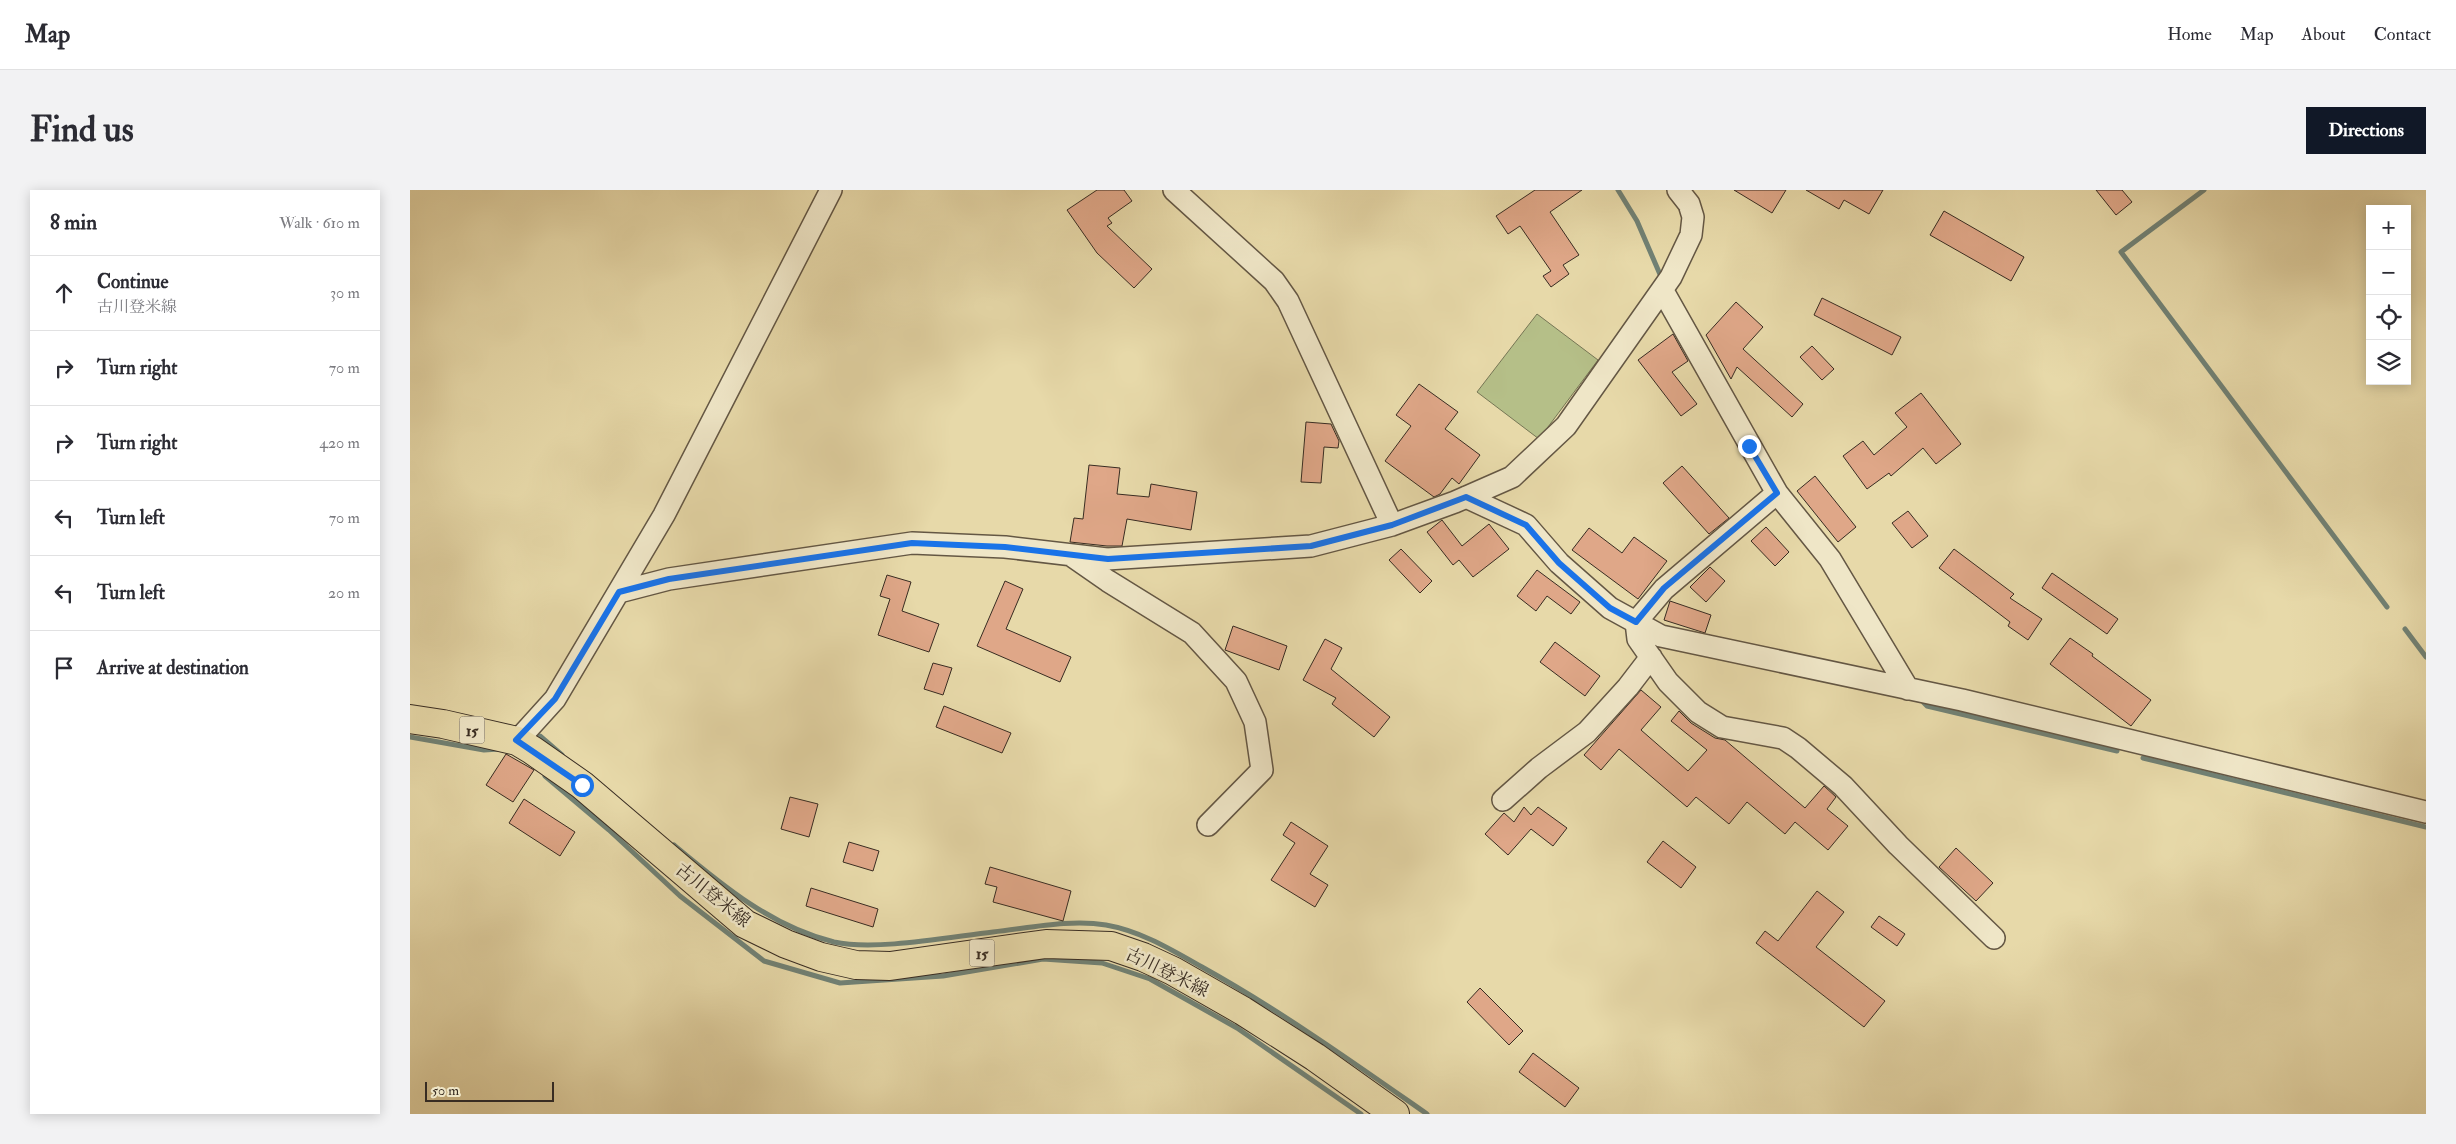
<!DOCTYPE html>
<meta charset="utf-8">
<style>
:root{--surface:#fff;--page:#f2f2f3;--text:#2b2b33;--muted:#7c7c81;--line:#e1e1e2;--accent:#111827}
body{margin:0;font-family:"IM FELL Double Pica","Noto Serif JP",serif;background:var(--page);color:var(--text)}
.controls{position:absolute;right:15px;top:15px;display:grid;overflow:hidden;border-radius:0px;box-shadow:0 2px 12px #0003}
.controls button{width:45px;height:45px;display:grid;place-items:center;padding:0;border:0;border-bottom:1px solid var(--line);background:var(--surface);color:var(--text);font:25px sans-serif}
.scale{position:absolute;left:15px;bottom:12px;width:129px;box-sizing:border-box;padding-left:5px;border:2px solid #382c22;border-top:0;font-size:14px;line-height:18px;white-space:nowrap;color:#382c22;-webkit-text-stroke:4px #efe6c7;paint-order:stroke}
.stop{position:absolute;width:15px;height:15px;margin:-11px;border:4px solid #1a73e8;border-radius:50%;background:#fff}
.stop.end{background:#1a73e8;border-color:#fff;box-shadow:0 1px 5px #0008}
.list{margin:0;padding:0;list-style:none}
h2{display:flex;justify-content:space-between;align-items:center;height:65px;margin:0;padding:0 20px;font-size:21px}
h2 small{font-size:16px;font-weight:400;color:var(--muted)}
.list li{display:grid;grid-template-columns:32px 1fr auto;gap:15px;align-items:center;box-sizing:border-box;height:75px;padding:0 20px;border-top:1px solid var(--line)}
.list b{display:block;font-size:19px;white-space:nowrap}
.list p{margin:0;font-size:16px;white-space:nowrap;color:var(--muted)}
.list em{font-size:16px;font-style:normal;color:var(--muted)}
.icon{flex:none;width:28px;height:28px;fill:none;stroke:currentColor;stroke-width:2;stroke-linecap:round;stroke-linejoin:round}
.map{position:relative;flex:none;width:2016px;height:924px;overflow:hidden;border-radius:0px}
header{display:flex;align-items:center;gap:30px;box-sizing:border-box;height:70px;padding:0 25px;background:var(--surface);border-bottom:1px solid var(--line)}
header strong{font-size:24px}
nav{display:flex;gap:28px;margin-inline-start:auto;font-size:18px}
.intro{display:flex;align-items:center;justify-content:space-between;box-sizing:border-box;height:120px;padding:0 30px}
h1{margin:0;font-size:35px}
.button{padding:12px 22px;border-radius:0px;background:var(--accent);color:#fff;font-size:18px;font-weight:700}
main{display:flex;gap:30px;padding:0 30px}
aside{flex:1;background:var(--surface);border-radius:0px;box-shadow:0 2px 12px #0003}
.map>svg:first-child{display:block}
.green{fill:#b5bf88;stroke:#767655}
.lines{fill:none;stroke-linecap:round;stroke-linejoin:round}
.stream{stroke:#718174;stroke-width:5}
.building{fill:#dfa788;stroke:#382c22}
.street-casing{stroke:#645744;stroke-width:24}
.primary-casing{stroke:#382c22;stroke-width:30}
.street{stroke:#efe6c7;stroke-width:21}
.primary{stroke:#e7d9a9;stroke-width:28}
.route{stroke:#1a73e8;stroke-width:6}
.labels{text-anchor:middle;stroke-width:5;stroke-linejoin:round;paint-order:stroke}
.shield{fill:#efe6c7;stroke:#6f6454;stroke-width:1}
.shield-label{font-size:16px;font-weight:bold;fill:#382c22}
.street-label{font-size:18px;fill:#382c22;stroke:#efe6c7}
</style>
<header>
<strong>Map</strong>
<nav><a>Home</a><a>Map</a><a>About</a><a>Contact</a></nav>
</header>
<div class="intro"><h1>Find us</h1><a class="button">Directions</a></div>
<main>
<aside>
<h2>8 min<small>Walk · 610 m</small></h2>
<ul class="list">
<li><svg class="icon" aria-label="ahead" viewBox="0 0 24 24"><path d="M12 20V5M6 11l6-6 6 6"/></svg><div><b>Continue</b><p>古川登米線</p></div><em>30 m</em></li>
<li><svg class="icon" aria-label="right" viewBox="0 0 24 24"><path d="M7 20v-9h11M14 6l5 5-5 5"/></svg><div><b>Turn right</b></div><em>70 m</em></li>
<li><svg class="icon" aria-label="right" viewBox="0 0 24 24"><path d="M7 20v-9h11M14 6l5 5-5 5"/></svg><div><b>Turn right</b></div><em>420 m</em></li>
<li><svg class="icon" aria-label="left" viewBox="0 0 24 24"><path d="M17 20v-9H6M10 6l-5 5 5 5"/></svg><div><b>Turn left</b></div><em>70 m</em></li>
<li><svg class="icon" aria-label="left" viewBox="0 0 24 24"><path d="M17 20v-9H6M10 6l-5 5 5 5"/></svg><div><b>Turn left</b></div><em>20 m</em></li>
<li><svg class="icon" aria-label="arrive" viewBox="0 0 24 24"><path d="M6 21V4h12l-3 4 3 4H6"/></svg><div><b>Arrive at destination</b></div></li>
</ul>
</aside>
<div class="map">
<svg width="2016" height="924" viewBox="0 0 2016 924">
<rect width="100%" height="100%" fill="#e7d9a9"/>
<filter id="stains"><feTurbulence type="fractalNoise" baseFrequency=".004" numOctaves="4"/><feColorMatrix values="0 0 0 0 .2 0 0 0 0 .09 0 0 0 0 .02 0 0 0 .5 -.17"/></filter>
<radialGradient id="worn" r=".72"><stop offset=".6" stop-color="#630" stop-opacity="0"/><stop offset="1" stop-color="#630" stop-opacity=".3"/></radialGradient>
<path class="green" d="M1127 124 1188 170 1129 249 1067 202Z"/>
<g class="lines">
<path class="stream" d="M1208 0 1227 31 1252 89
M1794 0 1711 62 1977 417
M1995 439 2016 467
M1514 513 1517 516 1707 561
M0 547 74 560 89 559
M125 549 130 546 152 565
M1733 568 2016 637
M135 586 199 640 270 706 354 771 430 793 533 786 633 769 692 773 740 789 827 838 951 924
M264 655C312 695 362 737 424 752 466 761 539 747 583 742 620 738 660 729 696 735 731 741 762 760 792 777 871 821 944 873 1017 924"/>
</g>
<path class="building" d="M687 0H714L722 11 698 28 702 33 697 36 742 79 724 98 687 63 657 20Z
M1125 0H1172L1140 22 1169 65 1153 75 1159 84 1141 97 1133 86 1141 81 1110 36 1098 44 1086 26Z
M1324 0H1376L1362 23Z
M1396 0H1473L1459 24 1434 10 1429 19Z
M1686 0H1712L1722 12 1706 25Z
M1534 21 1614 67 1601 91 1520 45Z
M1412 108 1491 147 1482 165 1404 125Z
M1326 112 1353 137 1333 159 1393 214 1382 227 1327 177 1321 189 1296 145Z
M1263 144 1278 171 1262 182 1287 214 1271 226 1228 170Z
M1402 156 1424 179 1412 190 1390 167Z
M1009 194 1048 222 1035 239 1070 265 1049 294 1042 288 1030 304 1024 307 975 271 1001 236 986 225Z
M1511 203 1551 254 1526 274 1513 258 1481 286 1479 283 1457 299 1433 266 1453 251 1464 265 1497 237 1485 223Z
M896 232 921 234 929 251 928 258 914 257 911 293 891 292Z
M679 275 710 278 707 304 739 307 741 294 787 302 781 340 717 329 712 356H697L660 352 664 328 673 329Z
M1272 276 1319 328 1299 344 1253 293Z
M1405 286 1446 337 1428 352 1387 301Z
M1498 321 1518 346 1502 358 1482 333Z
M1032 330 1052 356 1079 334 1099 359 1063 387 1049 370 1043 375 1017 342Z
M1356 337 1379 362 1365 376 1341 351Z
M1179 338 1212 363 1224 347 1257 371 1228 409 1162 360Z
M991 359 1022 391 1010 403 979 370Z
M1544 359 1604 404 1600 408 1632 429 1618 450 1598 436 1600 432 1529 378Z
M1300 377 1315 391 1296 412 1280 397Z
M1127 380 1170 412 1161 424 1137 406 1126 421 1107 406Z
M1642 383 1708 429 1697 444 1632 398Z
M477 385 501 392 492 421 529 434 519 462 468 445 480 409 470 406Z
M595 391 613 399 596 439 661 467 650 492 567 456Z
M1260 411 1301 425 1295 443 1254 430Z
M823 436 877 456 869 480 815 460Z
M1660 448 1683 464 1682 466 1741 510 1721 536 1640 474Z
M915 449 932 458 921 479 980 527 964 547 922 514 926 508 893 490Z
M1145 452 1190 486 1175 506 1130 472Z
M523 473 542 478 533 505 514 499Z
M1231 500 1251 517 1231 540 1278 581 1297 560 1261 531 1269 521 1281 533 1305 548 1315 550 1395 618 1414 596 1426 607 1417 619 1438 636 1418 660 1385 632 1375 644 1337 612 1319 634 1286 607 1277 617 1209 559 1191 580 1174 565Z
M534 516 601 543 592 563 526 537Z
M96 564 124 580 103 612 76 595Z
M380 607 408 614 399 647 371 639Z
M114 609 165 642 150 666 99 633Z
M1114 617 1121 625 1128 617 1157 638 1143 656 1121 639 1098 665 1075 644 1094 623 1104 632Z
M881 632 918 656 900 684 918 695 905 717 861 690 885 653 873 645Z
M1253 651 1286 677 1271 698 1237 672Z
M439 652 469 661 463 681 433 672Z
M1546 658 1583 693 1566 711 1529 677Z
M580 677 661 701 653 731 583 712 587 697 575 694Z
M401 698 468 719 463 737 396 716Z
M1407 701 1434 722 1406 757 1475 811 1454 837 1346 753 1355 741 1368 751Z
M1469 726 1495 744 1487 756 1461 737Z
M1070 798 1113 841 1099 855 1057 812Z
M1123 863 1169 898 1155 917 1109 882Z"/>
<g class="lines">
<defs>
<path id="street" d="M764 0 864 91 878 111 982 335
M1253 101 1367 303 1420 369 1498 499
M1367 303 1254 399 1226 432 1228 449 1258 492 1288 522 1312 537 1373 548 1388 558 1433 596 1488 655 1584 748
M1056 307 1116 335 1149 373 1200 418 1251 446 1552 510 2016 622
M662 366 698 391 782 443 826 491 845 532 852 580 798 635
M209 402 259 389 502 353 595 357 697 369 901 356 982 335 1045 312 1102 287 1156 236 1261 87 1281 45 1283 27 1279 14 1268 0
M107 551 145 509 254 325 421 0
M1093 610 1129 578 1177 542 1218 497 1241 467"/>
<path id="primary" d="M0 529 33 534 107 551 122 560 172 595 335 734 376 754 411 767 446 775 480 776 636 754 701 756 733 767 763 781 833 821 905 867 985 924"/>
</defs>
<use href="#street" class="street-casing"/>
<use href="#primary" class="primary-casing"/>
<use href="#street" class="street"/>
<use href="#primary" class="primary"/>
</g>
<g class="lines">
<path class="route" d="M172 595 106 550 145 509 209 402 259 389 502 353 595 357 698 369 901 356 982 335 1056 307 1116 335 1149 373 1200 418 1226 432 1254 398 1367 303 1339 256"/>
</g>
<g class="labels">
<g class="shield">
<rect x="49.5" y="526.5" width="25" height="27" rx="4"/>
<rect x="559.5" y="749.5" width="25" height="27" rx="4"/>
</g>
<g class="shield-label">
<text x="62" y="546">15</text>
<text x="572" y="769">15</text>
</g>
<g class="street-label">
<text transform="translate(303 705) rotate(39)" y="6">古川登米線</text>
<text transform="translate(757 782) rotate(26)" y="6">古川登米線</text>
</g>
</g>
<rect width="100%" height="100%" filter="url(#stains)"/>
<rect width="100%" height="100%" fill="url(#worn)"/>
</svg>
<div class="controls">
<button>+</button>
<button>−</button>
<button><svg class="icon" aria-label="locate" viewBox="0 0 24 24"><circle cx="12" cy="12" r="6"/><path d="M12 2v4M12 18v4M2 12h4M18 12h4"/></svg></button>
<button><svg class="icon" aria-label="layers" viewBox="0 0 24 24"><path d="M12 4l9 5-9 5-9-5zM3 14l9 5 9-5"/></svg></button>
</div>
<div class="scale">50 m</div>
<div class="stop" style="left:172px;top:595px"></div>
<div class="stop end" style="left:1339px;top:256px"></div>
</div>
</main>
